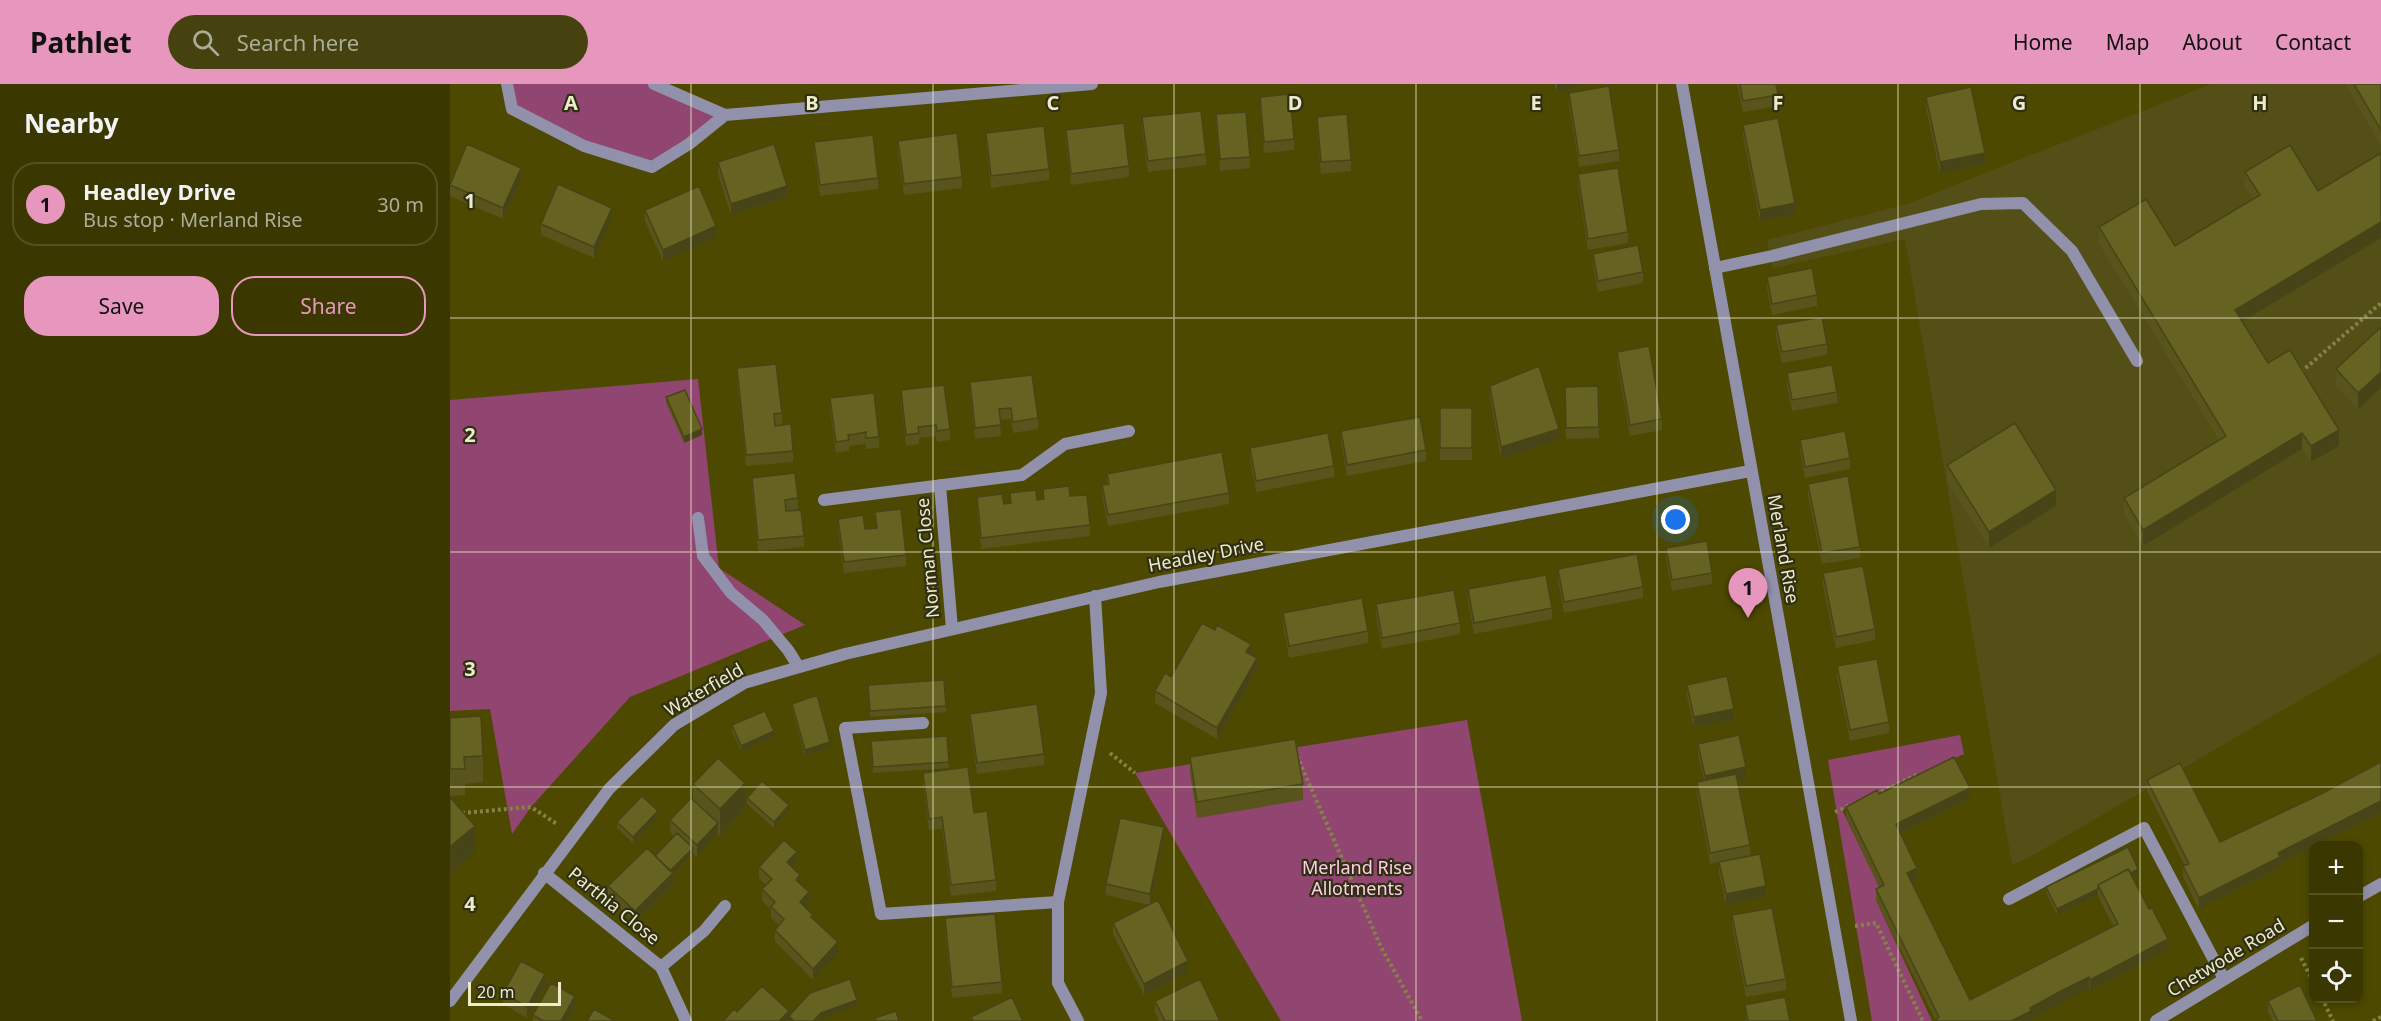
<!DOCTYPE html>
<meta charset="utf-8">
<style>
:root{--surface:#3a3700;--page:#45420f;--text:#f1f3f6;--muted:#abac99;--line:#545122;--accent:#e797bd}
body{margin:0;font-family:"Noto Sans",sans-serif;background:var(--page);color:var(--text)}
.controls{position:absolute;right:18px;bottom:18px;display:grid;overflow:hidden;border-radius:12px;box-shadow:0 3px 9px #0003}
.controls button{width:54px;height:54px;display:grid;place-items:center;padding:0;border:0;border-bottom:2px solid var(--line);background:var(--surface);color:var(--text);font:30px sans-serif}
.scale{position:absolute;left:18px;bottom:15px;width:93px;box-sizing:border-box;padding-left:6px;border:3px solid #ecebca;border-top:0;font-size:16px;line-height:21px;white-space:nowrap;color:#ecebca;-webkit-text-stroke:4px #302f14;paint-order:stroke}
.you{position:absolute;left:1226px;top:436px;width:21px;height:21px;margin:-15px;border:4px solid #fff;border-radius:50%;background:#1a73e8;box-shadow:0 0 0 9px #1a73e833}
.badge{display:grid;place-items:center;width:39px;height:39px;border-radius:50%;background:var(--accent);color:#111;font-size:20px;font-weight:700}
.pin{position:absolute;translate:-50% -50px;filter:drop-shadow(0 2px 3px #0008)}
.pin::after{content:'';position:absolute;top:32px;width:21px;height:18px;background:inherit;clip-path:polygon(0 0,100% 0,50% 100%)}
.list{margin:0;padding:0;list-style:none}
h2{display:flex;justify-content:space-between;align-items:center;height:78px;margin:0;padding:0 24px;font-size:26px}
h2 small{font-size:20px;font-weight:400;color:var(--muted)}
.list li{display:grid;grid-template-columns:39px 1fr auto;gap:18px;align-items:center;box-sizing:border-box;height:84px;margin:0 12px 12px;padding:0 12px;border:2px solid var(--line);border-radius:24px}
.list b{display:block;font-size:22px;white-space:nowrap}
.list p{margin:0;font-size:20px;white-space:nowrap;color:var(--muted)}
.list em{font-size:20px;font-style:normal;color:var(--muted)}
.actions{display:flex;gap:12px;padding:18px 24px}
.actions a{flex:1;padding:14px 0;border:2px solid var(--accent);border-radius:24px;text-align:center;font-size:21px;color:var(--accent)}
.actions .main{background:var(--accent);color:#111}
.icon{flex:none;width:33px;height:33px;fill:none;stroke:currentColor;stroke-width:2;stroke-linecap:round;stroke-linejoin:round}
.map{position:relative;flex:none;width:1931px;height:937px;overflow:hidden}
header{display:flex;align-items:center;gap:36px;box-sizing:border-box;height:84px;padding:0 30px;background:var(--accent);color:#111}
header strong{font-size:28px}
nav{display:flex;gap:33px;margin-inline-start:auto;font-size:21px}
.search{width:420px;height:54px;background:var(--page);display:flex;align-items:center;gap:15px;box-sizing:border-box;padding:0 21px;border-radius:33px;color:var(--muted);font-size:22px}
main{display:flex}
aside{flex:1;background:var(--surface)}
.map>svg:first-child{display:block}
.built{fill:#534f16}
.green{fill:#914671}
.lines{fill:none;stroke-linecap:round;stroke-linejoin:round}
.path{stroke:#858247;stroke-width:4;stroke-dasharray:3 3;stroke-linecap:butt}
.service{stroke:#9291ac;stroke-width:12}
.minor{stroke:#9291ac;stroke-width:12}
.tertiary{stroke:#9291ac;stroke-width:12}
.wall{fill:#58541c}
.shaded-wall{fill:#474517}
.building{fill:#666221;stroke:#474517;stroke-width:1.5}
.grid{fill:none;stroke:#ecebca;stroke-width:1.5;stroke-opacity:0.55}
.labels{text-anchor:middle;stroke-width:4.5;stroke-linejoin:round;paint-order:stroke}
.street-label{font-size:18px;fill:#ecebca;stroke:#302f14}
.park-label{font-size:18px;fill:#fdcee6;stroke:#302f14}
.grid-label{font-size:20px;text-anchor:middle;font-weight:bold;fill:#ecebca;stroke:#302f14;stroke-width:4.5;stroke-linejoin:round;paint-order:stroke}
</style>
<header>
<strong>Pathlet</strong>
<div class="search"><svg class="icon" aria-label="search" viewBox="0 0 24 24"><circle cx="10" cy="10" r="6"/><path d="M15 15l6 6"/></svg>Search here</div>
<nav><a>Home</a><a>Map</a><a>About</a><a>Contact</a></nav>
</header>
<main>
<aside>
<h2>Nearby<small></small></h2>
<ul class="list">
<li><span class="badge">1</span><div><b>Headley Drive</b><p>Bus stop · Merland Rise</p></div><em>30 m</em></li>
</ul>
<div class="actions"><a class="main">Save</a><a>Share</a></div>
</aside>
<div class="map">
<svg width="1931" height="937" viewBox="0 0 1931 937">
<rect width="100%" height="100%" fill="#4d4900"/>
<path class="built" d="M1761 0H1931V569L1580 773 1562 781 1455 155 1323 184 1317 156 1457 120Z"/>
<path class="green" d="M57 0H204L275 31 202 83 134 62 62 25Z
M248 295 269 484 355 541 180 613 81 723 62 750 40 625 0 627V316Z
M1017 636 1072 937H831L685 689Z
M1510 651 1514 670 1392 726 1434 812 1426 816 1482 937H1422L1378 676Z"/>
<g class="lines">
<path class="path" d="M1851 288 1931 219
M660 669 685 689
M847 672 931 863 972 937
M1426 710 1468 690
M1385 728 1400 721
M0 730 81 723 107 740
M1405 842 1426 839 1473 937
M1851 874 1864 899
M1872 914 1883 937
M1923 937 1931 933"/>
<path class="service" d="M1265 184 1322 172 1531 120 1573 119 1622 167 1687 277
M248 434 253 472 281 509 313 536 338 566 348 582
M473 639 395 644 431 830 608 818
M1559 815 1694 744 1774 895"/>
<path class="minor" d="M57 0 62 25 134 62 202 83 239 60 275 31
M204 0 275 31 642 0
M490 401 502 545
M374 416 572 391 615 360 679 347
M94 789 211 883 236 937
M1908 813 1931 800
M211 883 254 847 275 822
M0 917 159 705 224 641 294 599 395 570 709 498 1300 387
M628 937 608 899V818L651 609 645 512
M1706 937 1864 841"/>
<path class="tertiary" d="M1232 0 1401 937"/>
</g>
<path class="wall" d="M1104 0H1137L1107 9Z
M1287 0H1326L1328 11V22L1293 28Z
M1895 0H1931V62Z
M1119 9 1169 66V77L1129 83 1119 20Z
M810 13 844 55V66L814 69 810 24Z
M1476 13 1535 80 1490 90 1476 24Z
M766 30 800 73V84L770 87 766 41Z
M692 33 756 70V81L698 88 692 45Z
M867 33 901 76V87L871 90 867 45Z
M1293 41 1345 130 1310 137 1293 52Z
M616 46 679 82V93L621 101 616 58Z
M536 49 599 85V96L541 104 536 60Z
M448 57 512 93V104L454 111 448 68Z
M364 58 428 94V105L370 112 364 69Z
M1931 69V154L1792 238 1818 279 1889 362 1861 378 1852 365 1693 462 1674 430V414L1769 356 1649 160V143L1725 162 1803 115 1795 104V88L1868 107Z
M268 78 337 113 281 131 268 90Z
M1128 90 1178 148V159L1138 166 1128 102Z
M71 95 53 135 0 112V99Z
M195 126 266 153 213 177 195 137Z
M162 135 144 174 91 151V140Z
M1143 170 1193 188V199L1148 208 1143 181Z
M1317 193 1367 211V222L1322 231 1317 204Z
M1326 241 1377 260V271L1332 279 1326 252Z
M1931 243 1908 325 1886 301V285Z
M1167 268 1212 335V346L1180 352 1167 279Z
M287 284 332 329V340L325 341 343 367V378L296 382 287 295Z
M1337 289 1387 308V319L1342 327 1337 301Z
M520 298 588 334V345L563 349 561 335 550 336 551 352 525 355 520 309Z
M1040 302 1109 356 1051 374 1040 313Z
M1148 302 1149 354 1116 355 1115 303Z
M451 306 500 345V356L487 358 486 352 477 353 469 354V360L456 362 451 318Z
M216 313 252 351 234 359 216 319Z
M380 314 429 353V364L416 365V360L399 362V367L386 369 380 325Z
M990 324H1022V376H990Z
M891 347 976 366V377L897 392 891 359Z
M1350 356 1400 374V385L1355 394 1350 367Z
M800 364 884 382V393L806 408 800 375Z
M1497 381 1606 422 1539 464 1497 397Z
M657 390 779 409V420L658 442 652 412V401H657Z
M302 394 348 414V425L336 427 354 452V463L308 467 302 405Z
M1358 400 1410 463V474L1372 480 1358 411Z
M593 405 620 412 640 441V452L531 465 527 424V413L554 420 560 419V409L587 416 593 415Z
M425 428 456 471V482L394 489 388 446V435L415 445 426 444Z
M1216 464 1262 489V500L1222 507 1216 475Z
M1108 485 1193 503V514L1114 529 1108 496Z
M1373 489 1425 545V556L1386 564 1373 501Z
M1018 505 1102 524V535L1024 550 1018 517Z
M926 520 1010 539V550L932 565 926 532Z
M833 529 918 547V559L839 574 833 540Z
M801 570 807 585 767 655 705 619V607L721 593Z
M1387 582 1439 638V649L1400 657 1387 593Z
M494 596 496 628 420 633 418 601Z
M1237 601 1284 636 1244 644 1237 612Z
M342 620 380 664 355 672 342 625Z
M520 630 594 670V681L527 690 520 641Z
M0 634 33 672V698L15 700V711L0 712Z
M282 641 324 653 291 667 282 647Z
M497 652 499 684 423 689 421 657Z
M1248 660 1296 694 1288 696 1300 761V772L1316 813 1276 821 1269 789V778L1260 780 1247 709V698L1254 696 1248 671Z
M740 673 853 700V716L747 734 740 689Z
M473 689 524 729 546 796V807L501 812 492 745 479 746 473 701Z
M1697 696 1770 758 1931 729 1830 779V784L1749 825 1733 793V782H1735L1697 707Z
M243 700 295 725 270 752 268 750 247 773 243 769 223 790V801L185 838 158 813V802L205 772 224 752 220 748V736L243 716Z
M1429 710 1520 715 1450 749 1467 795 1462 798 1520 916 1663 842 1648 812V811L1607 831 1596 808V803L1688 791 1683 794 1718 866 1640 907 1639 904 1609 919 1581 935V937H1486L1426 816V805L1429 803 1396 734V723Z
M297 714 339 727 324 744 297 720Z
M208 733 183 759 167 744V738Z
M714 754 700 820 738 889 694 911 663 850V839L699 821 656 811V800Z
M347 779 343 784 359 819 355 824 388 869 363 896 325 857V846L329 841 321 834V825L312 817V805L316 801 309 794V783Z
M1282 831 1336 895V906L1296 913 1282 842Z
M495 834 552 898V909L502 914 495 846Z
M95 901 77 934 53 920V909Z
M705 917 770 937H709L705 928Z
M1818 917 1867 937H1823L1818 928Z
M1295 921 1340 937H1296Z
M125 923 117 937H83V931Z"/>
<path class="shaded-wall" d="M1107 0H1137L1107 9Z
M1535 69V80L1490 90V78Z
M71 84V95L53 135V124Z
M337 102V113L281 131V120Z
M1345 119V130L1310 137V126Z
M162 124V135L144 174V163Z
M1931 138V154L1785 242V226Z
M266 142V153L213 177V166Z
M1931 288V304L1908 325V309Z
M252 345V351L234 359V353Z
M1109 345V356L1051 374V363Z
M1889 346V362L1861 378V362Z
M1852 349V365L1693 462V446Z
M1606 406V422L1539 464V448Z
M801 560V572L796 568Z
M807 574V585L767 655V644Z
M1284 625V636L1244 644V633Z
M324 647V653L291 667V662Z
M380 658V664L355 672V666Z
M1296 683V694L1255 703V692Z
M295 699V725L270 752V725Z
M1520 704V715L1446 751V740Z
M1931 717V729L1830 779V784L1749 825V814L1828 769Z
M339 721V727L324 744V738Z
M208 727V733L183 759V753Z
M268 739V750L247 773V761Z
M25 742V768L0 790V763Z
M714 743V754L700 821V810Z
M243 764V769L223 790V801L185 838V827L218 790Z
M347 768V779L337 790V778Z
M1467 784V795L1457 801V789Z
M1688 785V791L1652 809 1649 804Z
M350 791V802L346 796Z
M1316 802V813L1276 821V810Z
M1648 805V811L1607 831V825Z
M359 808V819L350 830V818Z
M1718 855V866L1640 907V896Z
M388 858V869L363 896V885Z
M738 877V889L694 911V900Z
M95 890V901L77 934V923Z
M1639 893V904L1581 935V937H1561L1580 924Z
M125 912V923L117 937H111Z
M407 916V922L371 935 368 937H363L371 929Z
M339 927V937H329Z"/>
<path class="building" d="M1290 0H1326L1328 11 1293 17Z
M1904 0H1931V46Z
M1159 2 1169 66 1129 72 1119 9Z
M1521 3 1535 69 1490 78 1476 13Z
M840 10 844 55 814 58 810 13Z
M751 27 756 70 698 77 692 33Z
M796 28 800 73 770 75 766 30Z
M897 30 901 76 871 78 867 33Z
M1328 34 1345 119 1310 126 1293 41Z
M674 39 679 82 621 90 616 46Z
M594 42 599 85 541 92 536 49Z
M507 49 512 93 454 100 448 57Z
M423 51 428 94 370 101 364 58Z
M17 60 71 84 53 124 0 101Z
M324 60 337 102 281 120 268 78Z
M1840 61 1868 107 1931 69V138L1785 226 1818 279 1840 266 1889 346 1861 362 1852 349 1693 446 1674 414 1776 352 1649 143 1696 115 1725 162 1810 111 1795 88Z
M1168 84 1178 148 1138 155 1128 90Z
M108 100 162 124 144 163 91 140Z
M249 102 266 142 213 166 195 126Z
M1188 161 1193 188 1148 197 1143 170Z
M1362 184 1367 211 1322 220 1317 193Z
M1372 233 1377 260 1332 268 1326 241Z
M1931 243V288L1908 309 1886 285Z
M1199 262 1212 335 1180 341 1167 268Z
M326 280 332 329 324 330 325 342 341 340 343 367 296 371 287 284Z
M1382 281 1387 308 1342 316 1337 289Z
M1089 282 1109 345 1051 363 1040 302Z
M582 291 588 334 563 338 561 324 549 325 551 341 525 344 520 298Z
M494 301 500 345 487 347 486 341 468 343 469 349 456 351 451 306Z
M1148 302 1149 343 1116 344 1115 303Z
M235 306 252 345 234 353 216 313Z
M424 309 429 353 416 354V348L406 350 398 351 399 356 386 358 380 314Z
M990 324H1022V364H990Z
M970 333 976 366 897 381 891 347Z
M1565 339 1606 406 1539 448 1497 381Z
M1395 347 1400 374 1355 383 1350 356Z
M878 349 884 382 806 397 800 364Z
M772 368 779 409 658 431 652 401 659 400 657 390Z
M345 389 348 414 335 416 336 427 351 426 354 452 308 456 302 394Z
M1398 392 1410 463 1372 469 1358 400Z
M619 402 620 412 637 411 640 441 531 454 527 413 552 410 554 420 561 419 560 409 586 406 587 416 594 415 593 405Z
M451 425 456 471 394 478 388 435 413 431 415 445 427 444 425 428Z
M1257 457 1262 489 1222 496 1216 464Z
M1187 470 1193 503 1114 518 1108 485Z
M1413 482 1425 545 1386 553 1373 489Z
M1096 491 1102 524 1024 539 1018 505Z
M1004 506 1010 539 932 554 926 520Z
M912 514 918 547 839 562 833 529Z
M752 539 765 546 767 541 801 560 796 568 807 574 767 644 705 607 715 589 721 593Z
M1427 575 1439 638 1400 646 1387 582Z
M1277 592 1284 625 1244 633 1237 601Z
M494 596 496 622 420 627 418 601Z
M367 611 380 658 355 666 342 620Z
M587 620 594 670 527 679 520 630Z
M315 627 324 647 291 662 282 641Z
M31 632 33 672 14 673 15 685H0V634Z
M1289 651 1296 683 1255 692 1248 660Z
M497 652 499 678 423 683 421 657Z
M845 655 853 700 747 718 740 673Z
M1504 673 1520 704 1446 740 1467 784 1457 789 1520 916 1668 840 1648 801 1678 785 1699 825 1702 824 1718 855 1640 896 1639 893 1609 908 1580 924 1581 927 1561 937H1487L1486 935 1489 933 1426 805 1434 801 1396 723 1427 706 1429 710Z
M268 674 295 699 270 725 243 700Z
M1931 678V717L1828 769 1830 773 1749 814 1733 782 1739 780 1697 696 1730 679 1770 758 1871 710Z
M518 683 524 729 537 727 546 796 501 801 492 733 479 735 473 689Z
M1286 690 1300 761 1260 769 1247 698Z
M312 697 339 721 324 738 297 714Z
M192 712 208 727 183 753 167 738Z
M0 713 25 742 0 763Z
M241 714 268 739 247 761 220 736Z
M670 734 714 743 700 810 656 800Z
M227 749 243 764 220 787 205 772Z
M334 756 347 768 337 778 350 791 346 796 359 808 350 818 363 831 361 833 388 858 363 885 325 846 334 835 321 823 325 818 312 805 322 795 309 783Z
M1678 763 1688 785 1681 789 1678 785 1648 801V805L1607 825 1596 803Z
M197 764 223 789 185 827 158 802Z
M1310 770 1316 802 1276 810 1269 778Z
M708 816 738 877 694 900 663 839Z
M1322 824 1336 895 1296 902 1282 831Z
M545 830 552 898 502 903 495 834Z
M71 877 95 890 77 923 53 909Z
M400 895 407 916 371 929 363 937H344L339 932 360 909Z
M750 895 770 937H715L705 917Z
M101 899 125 912 111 937H93L83 931Z
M1850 901 1867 937H1828L1818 917Z
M312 902 339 927 329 937H273L284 925 287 928Z
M562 913 573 937H523L521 933Z
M1335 913 1340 937H1298L1295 921Z
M144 925 165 937H137Z
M446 927 449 937H426L425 934Z"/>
<path class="grid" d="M241 0V937M483 0V937M724 0V937M966 0V937M1207 0V937M1448 0V937M1690 0V937M0 234H1931M0 468H1931M0 703H1931"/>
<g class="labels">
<g class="street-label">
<text transform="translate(1333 465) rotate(80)" y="6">Merland Rise</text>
<text transform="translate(756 471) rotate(-11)" y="6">Headley Drive</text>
<text transform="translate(478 474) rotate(-95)" y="6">Norman Close</text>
<text transform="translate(254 606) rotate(-30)" y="6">Waterfield</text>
<text transform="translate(164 822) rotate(39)" y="6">Parthia Close</text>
<text transform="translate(1776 874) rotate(-31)" y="6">Chetwode Road</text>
</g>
<g class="park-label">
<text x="907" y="790">Merland Rise<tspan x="907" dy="21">Allotments</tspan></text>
</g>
</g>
<g class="grid-label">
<text x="121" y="26">A</text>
<text x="362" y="26">B</text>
<text x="603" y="26">C</text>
<text x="845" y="26">D</text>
<text x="1086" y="26">E</text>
<text x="1328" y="26">F</text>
<text x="1569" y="26">G</text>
<text x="1810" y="26">H</text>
<text x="20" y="124">1</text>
<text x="20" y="358">2</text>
<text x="20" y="592">3</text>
<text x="20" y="827">4</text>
</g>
</svg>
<div class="controls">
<button>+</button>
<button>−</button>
<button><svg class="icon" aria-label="locate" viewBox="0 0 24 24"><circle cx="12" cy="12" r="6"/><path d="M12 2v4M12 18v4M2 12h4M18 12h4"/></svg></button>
</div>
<div class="scale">20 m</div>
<div class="you"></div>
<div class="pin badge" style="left:1298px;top:534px">1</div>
</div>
</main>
